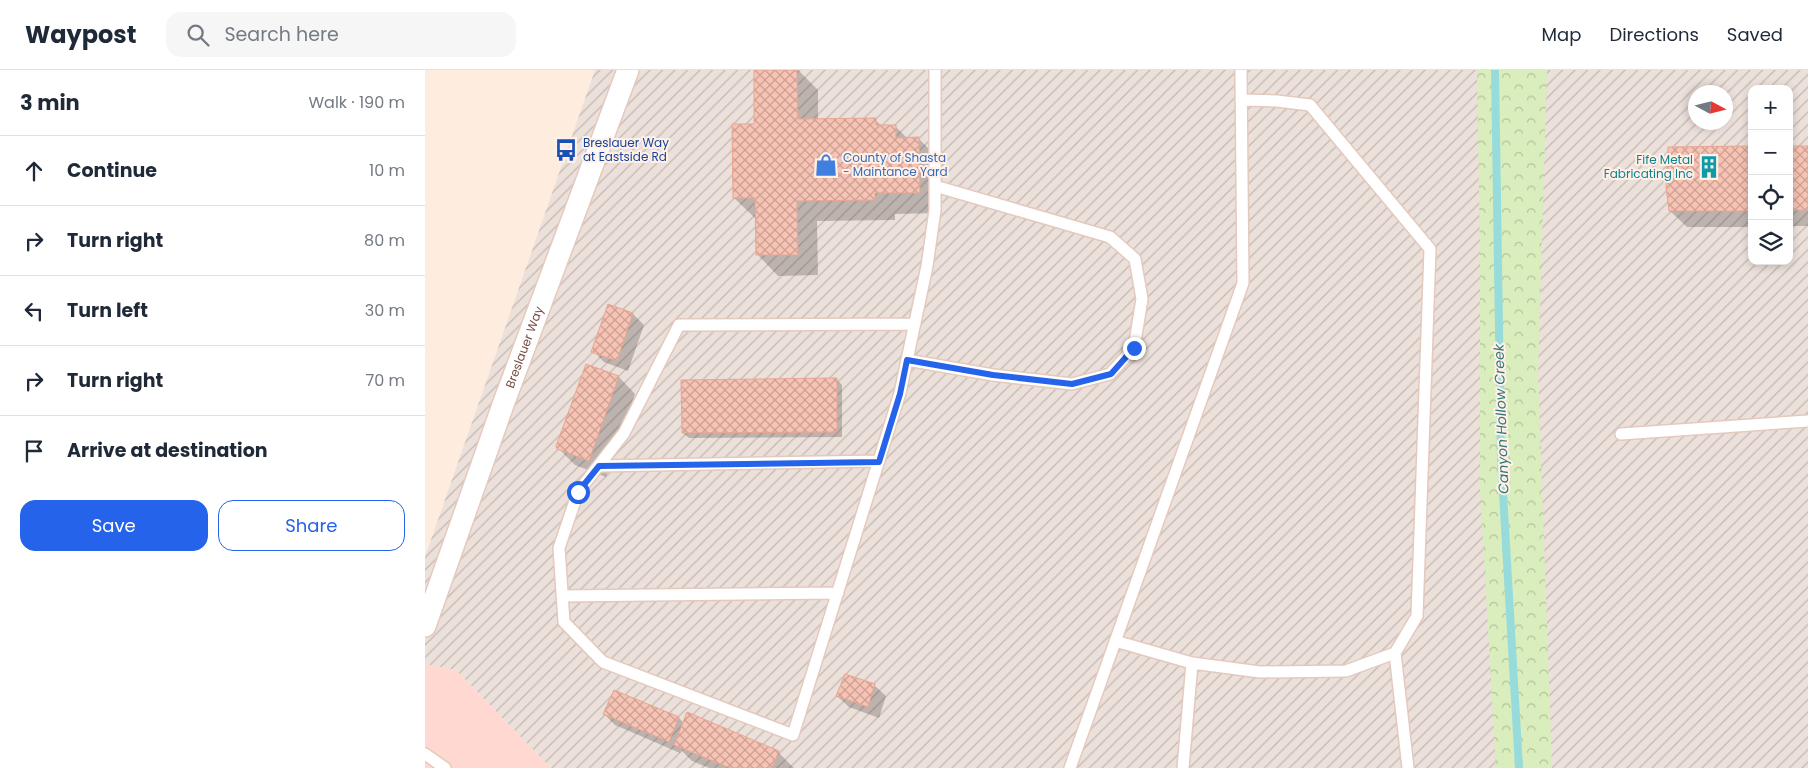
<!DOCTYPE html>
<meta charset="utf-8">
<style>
:root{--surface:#fff;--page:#f6f6f7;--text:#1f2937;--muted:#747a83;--line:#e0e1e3;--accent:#2563eb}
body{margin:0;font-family:Poppins,sans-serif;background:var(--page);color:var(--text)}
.controls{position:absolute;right:15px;top:15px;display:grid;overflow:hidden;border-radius:10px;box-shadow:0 2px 8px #0003}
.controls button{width:45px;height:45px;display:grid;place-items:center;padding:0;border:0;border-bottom:1px solid var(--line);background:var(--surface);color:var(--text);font:25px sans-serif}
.compass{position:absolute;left:1263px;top:15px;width:45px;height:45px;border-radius:50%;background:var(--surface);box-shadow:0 2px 8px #0003;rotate:97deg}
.stop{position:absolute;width:15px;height:15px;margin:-11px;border:4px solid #2563eb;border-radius:50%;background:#fff}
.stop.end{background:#2563eb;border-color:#fff;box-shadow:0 1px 5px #0008}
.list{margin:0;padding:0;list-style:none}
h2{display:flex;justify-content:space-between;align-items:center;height:65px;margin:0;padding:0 20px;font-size:21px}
h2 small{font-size:16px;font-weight:400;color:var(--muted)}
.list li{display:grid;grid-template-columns:32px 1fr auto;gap:15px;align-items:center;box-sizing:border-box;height:70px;padding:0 20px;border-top:1px solid var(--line)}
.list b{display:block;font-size:19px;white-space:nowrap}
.list em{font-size:16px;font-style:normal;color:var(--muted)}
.actions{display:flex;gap:10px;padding:15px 20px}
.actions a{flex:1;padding:11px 0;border:1px solid var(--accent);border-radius:15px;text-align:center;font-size:18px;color:var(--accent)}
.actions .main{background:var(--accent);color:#fff}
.icon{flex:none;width:28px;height:28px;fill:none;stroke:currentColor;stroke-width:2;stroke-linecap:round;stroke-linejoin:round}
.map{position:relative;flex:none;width:1383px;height:698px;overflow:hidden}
header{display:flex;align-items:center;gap:30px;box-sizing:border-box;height:70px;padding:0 25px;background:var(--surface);border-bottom:1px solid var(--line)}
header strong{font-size:24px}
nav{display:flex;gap:28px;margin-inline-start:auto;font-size:18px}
.search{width:350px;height:45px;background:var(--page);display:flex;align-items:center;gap:12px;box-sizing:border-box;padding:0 18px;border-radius:15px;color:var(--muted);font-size:19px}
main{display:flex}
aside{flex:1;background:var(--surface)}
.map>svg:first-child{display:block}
.commercial{fill:#ffd8d2}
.industrial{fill:url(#industrial-furrows);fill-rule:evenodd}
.forest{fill:url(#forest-crowns)}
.shadow{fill:#0003}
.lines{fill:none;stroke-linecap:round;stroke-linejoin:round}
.stream{stroke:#97dcda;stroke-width:8}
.building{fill:url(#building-cross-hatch);stroke:#eaa593}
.service-casing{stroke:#e5c9bd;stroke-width:14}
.minor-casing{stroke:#e5c9bd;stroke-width:24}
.service{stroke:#fff;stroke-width:11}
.minor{stroke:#fff;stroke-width:21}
.route{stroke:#2563eb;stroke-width:6}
.labels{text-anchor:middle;stroke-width:4;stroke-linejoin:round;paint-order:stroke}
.transit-label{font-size:12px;fill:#164399;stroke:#fff1e7;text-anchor:start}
.shop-label{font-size:12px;fill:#366cbe;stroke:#fff1e7;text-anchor:start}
.culture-label{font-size:12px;fill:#0d838f;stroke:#fff1e7;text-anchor:end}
.street-label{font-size:12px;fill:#774d44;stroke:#fff1e7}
.water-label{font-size:14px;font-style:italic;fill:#357776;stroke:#fff1e7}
</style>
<header>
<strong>Waypost</strong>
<div class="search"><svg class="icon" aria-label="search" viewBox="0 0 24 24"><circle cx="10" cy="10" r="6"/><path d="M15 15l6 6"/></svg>Search here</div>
<nav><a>Map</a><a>Directions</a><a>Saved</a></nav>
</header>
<main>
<aside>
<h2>3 min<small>Walk · 190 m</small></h2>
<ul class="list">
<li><svg class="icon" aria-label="ahead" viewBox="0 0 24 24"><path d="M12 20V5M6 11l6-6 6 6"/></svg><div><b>Continue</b></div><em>10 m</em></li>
<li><svg class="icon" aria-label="right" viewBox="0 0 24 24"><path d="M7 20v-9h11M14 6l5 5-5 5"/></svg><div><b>Turn right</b></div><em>80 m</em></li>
<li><svg class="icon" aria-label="left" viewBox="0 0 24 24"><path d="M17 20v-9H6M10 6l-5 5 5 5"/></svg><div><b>Turn left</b></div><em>30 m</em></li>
<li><svg class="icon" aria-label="right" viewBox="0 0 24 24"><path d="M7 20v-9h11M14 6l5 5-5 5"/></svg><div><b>Turn right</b></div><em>70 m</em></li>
<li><svg class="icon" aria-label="arrive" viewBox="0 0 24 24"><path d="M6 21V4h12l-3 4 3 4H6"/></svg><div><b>Arrive at destination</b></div></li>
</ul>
<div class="actions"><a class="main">Save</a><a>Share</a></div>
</aside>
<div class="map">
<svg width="1383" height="698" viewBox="0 0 1383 698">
<defs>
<pattern id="industrial-furrows" width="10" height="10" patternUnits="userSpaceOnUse" patternTransform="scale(1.25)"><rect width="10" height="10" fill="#ece0db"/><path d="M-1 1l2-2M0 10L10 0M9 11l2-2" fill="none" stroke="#c4b8b3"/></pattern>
<pattern id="forest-crowns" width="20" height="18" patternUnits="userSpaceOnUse" patternTransform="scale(1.25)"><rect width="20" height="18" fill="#d9edbd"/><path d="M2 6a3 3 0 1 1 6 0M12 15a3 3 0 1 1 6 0" fill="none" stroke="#b5c29b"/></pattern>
<pattern id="building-cross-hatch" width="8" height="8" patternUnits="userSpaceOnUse" patternTransform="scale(1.25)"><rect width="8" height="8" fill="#f6c3b4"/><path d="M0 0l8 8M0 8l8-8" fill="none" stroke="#cca194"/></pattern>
</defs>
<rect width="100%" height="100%" fill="#feeddf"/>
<path class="commercial" d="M0 594 31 600 126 698H0Z"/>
<path class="industrial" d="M170 0H1383V698H126L31 600 0 594V487ZM1327 19H1364V191H1327ZM1270 22H1300V52H1270Z"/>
<path class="forest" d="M1052 0H1122L1113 304 1127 698H1071L1055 418V184Z"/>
<path class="shadow" d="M330 0H373L393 20V50H450L457 56H470L483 69H494L515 90V143L470 144V150L392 151 393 205 353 206 332 184 331 149 309 128 331 55Z
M1364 77H1383V156H1364Z
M1327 78V157H1262L1245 141Z
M208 244 219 255 203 301 179 292 168 281Z
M162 296 194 307 210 324 181 407 150 395 133 378Z
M412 310 417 315V367L264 368 258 363Z
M449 615 461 626 454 648 424 637 412 626Z
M189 622 254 648 259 653 353 682 369 698H284L267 691 256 680 255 683 190 655 179 644Z"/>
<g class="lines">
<path class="stream" d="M1070 0 1076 389 1094 698"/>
</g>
<path class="building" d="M329 0H372L373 49 451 48V55H471V68L494 67 495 123H450V130L372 131 373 185H331L330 128H308L307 54H329Z
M1327 76V141H1244L1241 117 1243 77Z
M1364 76H1383V140H1364Z
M183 234 208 243 192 291 166 282Z
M161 294 194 306 164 391 132 379 131 376Z
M412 308V362L257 363 256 310Z
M420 604 450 614 443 637 411 626Z
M189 620 254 647 244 672 178 644Z
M262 642 354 681 347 698H305L249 675Z"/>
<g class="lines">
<defs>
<path id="service" d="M490 254 254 255 199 363 153 422 134 478 139 552 178 592 368 665 475 323 502 196 510 140V0
M482 290 568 305 647 314 685 304 709 278 717 229 710 189 685 167 510 116
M1196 364 1383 351
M174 396 454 391
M137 526 413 523
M690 571 767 593 835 602 921 601 970 583 992 546 1005 179 885 35 852 31 816 30
M970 583 983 698
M0 684 20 698
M645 698 818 213 816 0
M758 698 767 593"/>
<g id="minor">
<path id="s1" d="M0 556 79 332 203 0"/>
</g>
</defs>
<use href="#service" class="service-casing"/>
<use href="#minor" class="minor-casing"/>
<use href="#service" class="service"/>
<use href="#minor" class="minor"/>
</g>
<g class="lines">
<path class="route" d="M153 422 174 396 454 392 475 324 482 290 568 305 647 314 686 304 709 278"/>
</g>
<defs>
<symbol id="bus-bare" viewBox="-9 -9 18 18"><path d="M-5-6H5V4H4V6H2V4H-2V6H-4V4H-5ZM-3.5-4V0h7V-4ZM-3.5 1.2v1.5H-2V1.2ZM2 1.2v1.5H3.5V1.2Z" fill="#1a4fb4" stroke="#fff1e7" stroke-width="2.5" paint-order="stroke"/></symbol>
<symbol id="shop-bare" viewBox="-9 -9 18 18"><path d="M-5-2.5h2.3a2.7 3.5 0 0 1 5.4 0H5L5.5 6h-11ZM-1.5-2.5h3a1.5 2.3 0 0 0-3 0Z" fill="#3f7fe0" stroke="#fff1e7" stroke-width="2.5" paint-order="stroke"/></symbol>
<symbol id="building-bare" viewBox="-9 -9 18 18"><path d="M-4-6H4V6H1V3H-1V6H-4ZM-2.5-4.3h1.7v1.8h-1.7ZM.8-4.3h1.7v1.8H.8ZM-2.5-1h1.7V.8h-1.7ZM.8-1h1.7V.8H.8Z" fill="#0f9aa8" stroke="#fff1e7" stroke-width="2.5" paint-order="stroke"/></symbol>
</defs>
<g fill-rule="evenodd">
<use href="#bus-bare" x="125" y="64" width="32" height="32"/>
<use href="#shop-bare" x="385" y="79" width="32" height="32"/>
<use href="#building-bare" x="1268" y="81" width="32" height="32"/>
</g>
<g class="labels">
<g class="transit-label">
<text x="158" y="77">Breslauer Way<tspan x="158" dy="14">at Eastside Rd</tspan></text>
</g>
<g class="shop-label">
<text x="418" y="92">County of Shasta<tspan x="418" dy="14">- Maintance Yard</tspan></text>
</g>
<g class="culture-label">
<text x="1268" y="94">Fife Metal<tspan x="1268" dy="14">Fabricating Inc</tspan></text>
</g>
<g class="street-label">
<text dy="4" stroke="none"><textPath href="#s1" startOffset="296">Breslauer Way</textPath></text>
</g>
<g class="water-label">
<text transform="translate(1076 349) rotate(-92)" y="5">Canyon Hollow Creek</text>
</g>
</g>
</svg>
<div class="controls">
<button>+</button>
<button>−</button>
<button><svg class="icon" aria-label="locate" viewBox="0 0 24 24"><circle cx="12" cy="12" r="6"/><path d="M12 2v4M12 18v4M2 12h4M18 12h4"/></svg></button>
<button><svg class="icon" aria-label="layers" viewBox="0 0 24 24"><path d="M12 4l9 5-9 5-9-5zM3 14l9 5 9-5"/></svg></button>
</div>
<svg class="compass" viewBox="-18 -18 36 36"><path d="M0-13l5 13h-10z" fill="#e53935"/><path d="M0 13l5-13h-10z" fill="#747a83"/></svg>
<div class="stop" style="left:153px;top:422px"></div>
<div class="stop end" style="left:709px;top:278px"></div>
</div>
</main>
